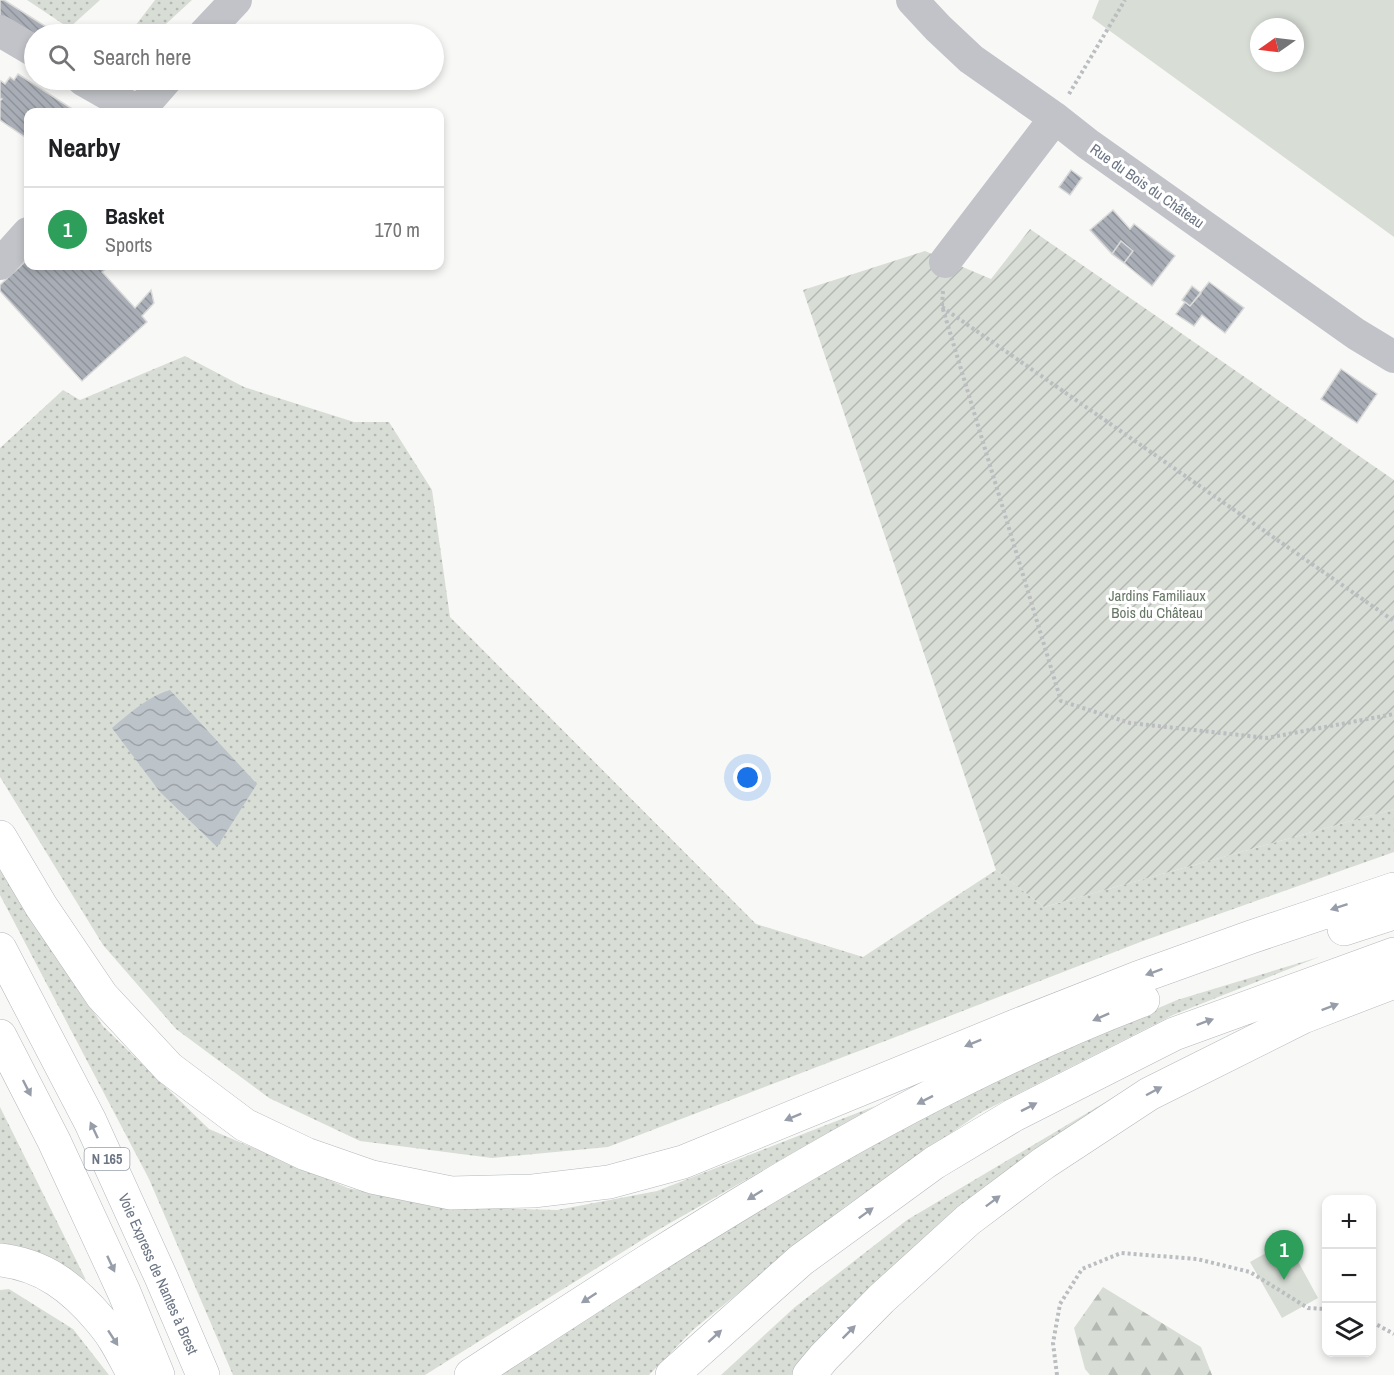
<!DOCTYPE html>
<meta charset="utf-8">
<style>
:root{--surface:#fff;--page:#f2f2f2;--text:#202124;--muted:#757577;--line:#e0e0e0;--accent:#d93025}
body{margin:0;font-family:"Archivo Narrow",sans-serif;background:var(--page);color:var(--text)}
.controls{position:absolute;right:18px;bottom:18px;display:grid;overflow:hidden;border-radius:12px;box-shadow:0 3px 9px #0003}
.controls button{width:54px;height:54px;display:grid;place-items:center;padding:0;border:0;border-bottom:2px solid var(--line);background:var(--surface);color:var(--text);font:30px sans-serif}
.compass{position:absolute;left:1250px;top:18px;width:54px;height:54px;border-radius:50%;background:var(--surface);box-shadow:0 3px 9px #0003;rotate:256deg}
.you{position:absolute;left:748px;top:778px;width:21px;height:21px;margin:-15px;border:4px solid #fff;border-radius:50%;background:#1a73e8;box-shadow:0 0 0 9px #1a73e833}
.badge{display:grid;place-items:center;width:39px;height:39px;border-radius:50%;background:var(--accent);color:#fff;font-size:20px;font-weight:700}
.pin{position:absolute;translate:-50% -50px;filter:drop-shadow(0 2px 3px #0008)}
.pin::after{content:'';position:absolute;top:32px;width:21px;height:18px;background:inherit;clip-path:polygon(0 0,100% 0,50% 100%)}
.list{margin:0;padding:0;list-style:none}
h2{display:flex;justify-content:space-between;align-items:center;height:78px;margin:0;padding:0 24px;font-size:26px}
h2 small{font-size:20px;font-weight:400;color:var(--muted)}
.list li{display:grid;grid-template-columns:39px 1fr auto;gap:18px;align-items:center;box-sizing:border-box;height:84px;padding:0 24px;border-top:2px solid var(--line)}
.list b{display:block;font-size:22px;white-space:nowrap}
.list p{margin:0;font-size:20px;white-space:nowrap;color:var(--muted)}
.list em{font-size:20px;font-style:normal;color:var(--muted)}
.icon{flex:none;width:33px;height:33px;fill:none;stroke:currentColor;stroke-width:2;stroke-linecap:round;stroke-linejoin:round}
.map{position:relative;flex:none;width:1394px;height:1375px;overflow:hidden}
.search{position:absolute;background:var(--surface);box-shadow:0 3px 9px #0003;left:24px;top:24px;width:420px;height:66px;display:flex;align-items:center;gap:15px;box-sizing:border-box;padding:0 21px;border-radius:33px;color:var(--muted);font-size:22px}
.panel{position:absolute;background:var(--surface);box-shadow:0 3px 9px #0003;left:24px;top:108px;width:420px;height:162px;border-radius:12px}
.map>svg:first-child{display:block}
.grass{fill:url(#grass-dots)}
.forest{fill:url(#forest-firs)}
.garden{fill:url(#garden-furrows)}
.pitch{fill:#d8ddd6;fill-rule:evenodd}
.water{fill:url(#water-waves)}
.building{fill:url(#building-back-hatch);stroke:#dadad9;stroke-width:1.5}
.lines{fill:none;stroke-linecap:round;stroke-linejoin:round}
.highway-casing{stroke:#b4b7bb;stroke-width:34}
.path{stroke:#bbbdc0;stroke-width:4;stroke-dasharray:3 3;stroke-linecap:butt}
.minor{stroke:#c1c3c8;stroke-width:32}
.highway{stroke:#fff;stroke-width:33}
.oneway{fill:#979ea9}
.labels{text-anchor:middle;stroke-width:6;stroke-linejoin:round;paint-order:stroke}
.shield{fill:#fff;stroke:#979ea9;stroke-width:1.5}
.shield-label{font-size:14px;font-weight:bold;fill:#6b7584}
.street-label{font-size:15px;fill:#6b7584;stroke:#fff}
.park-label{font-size:15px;fill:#667765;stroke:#fff}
</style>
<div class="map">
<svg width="1394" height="1375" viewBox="0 0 1394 1375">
<defs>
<pattern id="grass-dots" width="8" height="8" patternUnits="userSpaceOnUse" patternTransform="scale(1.5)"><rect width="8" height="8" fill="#d8ddd6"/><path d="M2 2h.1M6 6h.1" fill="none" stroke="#b3b8b3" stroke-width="1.8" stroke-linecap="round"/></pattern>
<pattern id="forest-firs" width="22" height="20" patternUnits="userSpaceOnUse" patternTransform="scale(1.5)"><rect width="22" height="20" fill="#d8ddd6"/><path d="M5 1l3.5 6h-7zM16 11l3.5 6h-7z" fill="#b3b8b3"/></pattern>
<pattern id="garden-furrows" width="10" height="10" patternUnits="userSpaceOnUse" patternTransform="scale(1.5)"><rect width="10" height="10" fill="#d8ddd6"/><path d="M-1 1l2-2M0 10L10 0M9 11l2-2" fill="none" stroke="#b3b8b3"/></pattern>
<pattern id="water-waves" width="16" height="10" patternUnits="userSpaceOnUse" patternTransform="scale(1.5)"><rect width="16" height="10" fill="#bcc3c9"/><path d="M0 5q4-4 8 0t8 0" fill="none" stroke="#9da3a9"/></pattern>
<pattern id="building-back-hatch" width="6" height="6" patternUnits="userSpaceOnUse" patternTransform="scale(1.5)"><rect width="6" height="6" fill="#a9aeb6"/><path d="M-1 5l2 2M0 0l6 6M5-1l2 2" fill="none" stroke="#8e929a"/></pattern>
</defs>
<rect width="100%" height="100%" fill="#f8f9f7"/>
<path class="grass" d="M27 0H100L69 28Z
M155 0H192L155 34H142L132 30Z
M185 356 244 387 354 422H389L432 490 450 617 756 924 863 957 996 870 1044 907 1394 809V852L1143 941 893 1038 608 1147 492 1158 360 1141 269 1098 176 1029 103 945 0 777V448L63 390 80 400Z
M0 870 103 1026 209 1129 348 1188 438 1207 557 1210 657 1191 875 1106 658 1230 425 1375H233L149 1179 0 895Z
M1319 957 1173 1015 980 1113 843 1208 694 1329 649 1375H495L859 1148 972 1088 1177 1000Z
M1119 1094 942 1228 792 1375H721L795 1307 907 1220Z
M0 1107 86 1280 14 1247 0 1246Z
M9 1289 73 1329 109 1375H0V1290Z"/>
<path class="forest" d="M1103 1287 1201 1347 1212 1375H1090L1085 1369 1074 1328Z"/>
<path class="garden" d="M1030 229 1394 480V809L1044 907 996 870 803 290 925 251 991 279Z"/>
<path class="pitch" d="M1099 0H1394V237L1092 18ZM1259 27H1295V63H1259Z
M1287 1241 1318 1298 1282 1318 1250 1262Z"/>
<path class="water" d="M170 690 257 784 217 847 160 792 112 728C130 713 147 697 170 690Z"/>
<path class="building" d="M0 0H4L48 28 44 34H34L0 17Z
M18 74 77 112H28V139L0 120V101L2 99 0 98V83L1 81 5 84 10 77 14 80Z
M1071 170 1082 178 1070 195 1059 187Z
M1113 210 1130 229 1134 224 1175 256 1152 286 1124 263 1133 251 1121 241 1112 254 1090 230Z
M1121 241 1133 251 1124 263 1112 254Z
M28 259V266H109L102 272 135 308 151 290 154 303 142 316 147 322 82 381 0 291V285Z
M1209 282 1244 308 1225 333 1202 315 1194 326 1176 314 1185 302 1190 306Z
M1192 286 1201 293 1190 306 1182 300Z
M1341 369 1377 394 1357 423 1321 399Z"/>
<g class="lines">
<defs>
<path id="highway" d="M0 837 41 906 102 996 169 1068 245 1125 306 1154 372 1177 451 1193 533 1191 609 1182 683 1162 1015 1026 1137 978 1251 937 1394 889
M1344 929 1394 913
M0 949 90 1121 161 1277 203 1375
M0 1036 54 1141 124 1292 158 1375
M0 1260C44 1265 73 1288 100 1320 105 1326 110 1332 114 1339 121 1350 127 1363 134 1375
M471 1375C686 1235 903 1092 1143 1000
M672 1375 801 1260 934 1163 1014 1115 1174 1034 1394 954
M809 1375 824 1357 881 1299 968 1220 1044 1163 1149 1094 1303 1017 1394 982"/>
</defs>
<use href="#highway" class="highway-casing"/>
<path class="path" d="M1069 94 1125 0
M943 291 942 306 1061 701 1130 723 1267 738 1394 714
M942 307 1394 621
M1372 1322 1394 1334
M1057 1375 1053 1343 1060 1304 1082 1269 1121 1253 1197 1259 1250 1272 1308 1308 1326 1309"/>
<path class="minor" d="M912 0 938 28 971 59 1055 118 1088 144 1356 334 1394 357
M0 31 34 51
M204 34 236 0
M83 80 139 112
M138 112 166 80
M945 262 1055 118
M0 264 28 233"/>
<use href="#highway" class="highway"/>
</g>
<defs><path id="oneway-solid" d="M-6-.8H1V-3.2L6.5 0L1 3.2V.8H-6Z" transform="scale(1.5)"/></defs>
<g class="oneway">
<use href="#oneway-solid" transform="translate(1339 907) rotate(162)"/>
<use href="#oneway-solid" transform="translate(1154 972) rotate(160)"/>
<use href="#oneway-solid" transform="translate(1330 1007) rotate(-21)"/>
<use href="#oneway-solid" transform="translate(1101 1017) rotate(156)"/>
<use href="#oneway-solid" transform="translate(1205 1022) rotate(-20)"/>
<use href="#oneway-solid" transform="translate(973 1043) rotate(158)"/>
<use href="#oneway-solid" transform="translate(27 1088) rotate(63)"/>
<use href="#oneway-solid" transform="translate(1154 1091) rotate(-28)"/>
<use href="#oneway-solid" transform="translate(925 1100) rotate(153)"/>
<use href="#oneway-solid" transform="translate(1029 1107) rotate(-27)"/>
<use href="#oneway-solid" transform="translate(793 1117) rotate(158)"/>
<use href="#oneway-solid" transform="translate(94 1130) rotate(-115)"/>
<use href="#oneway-solid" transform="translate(755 1195) rotate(148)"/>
<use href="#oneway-solid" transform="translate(993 1201) rotate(-37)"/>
<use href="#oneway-solid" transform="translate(866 1213) rotate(-36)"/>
<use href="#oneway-solid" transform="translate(111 1264) rotate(65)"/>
<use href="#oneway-solid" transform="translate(589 1298) rotate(147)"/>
<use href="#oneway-solid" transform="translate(849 1332) rotate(-45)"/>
<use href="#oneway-solid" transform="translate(715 1336) rotate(-42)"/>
<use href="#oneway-solid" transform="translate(113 1338) rotate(57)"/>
</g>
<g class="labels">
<rect class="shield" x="84.5" y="1148" width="45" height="22" rx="4.5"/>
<g class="shield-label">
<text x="107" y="1164">N 165</text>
</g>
<g class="street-label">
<text transform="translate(1147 186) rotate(35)" y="5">Rue du Bois du Château</text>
<text transform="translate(158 1274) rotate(66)" y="5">Voie Express de Nantes à Brest</text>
</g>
<g class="park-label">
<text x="1157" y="601">Jardins Familiaux<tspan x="1157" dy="17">Bois du Château</tspan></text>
</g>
</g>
</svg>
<div class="controls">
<button>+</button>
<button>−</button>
<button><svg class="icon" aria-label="layers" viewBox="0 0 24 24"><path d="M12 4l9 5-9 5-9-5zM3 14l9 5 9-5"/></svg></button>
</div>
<svg class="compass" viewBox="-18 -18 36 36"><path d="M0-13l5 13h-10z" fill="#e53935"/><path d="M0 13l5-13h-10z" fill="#757577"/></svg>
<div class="you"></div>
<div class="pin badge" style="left:1284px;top:1280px;background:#2e9e5b">1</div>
<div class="search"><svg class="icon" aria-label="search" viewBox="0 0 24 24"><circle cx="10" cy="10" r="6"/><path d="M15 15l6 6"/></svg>Search here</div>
<section class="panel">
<h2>Nearby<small></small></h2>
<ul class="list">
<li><span class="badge" style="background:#2e9e5b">1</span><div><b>Basket</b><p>Sports</p></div><em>170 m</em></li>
</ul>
</section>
</div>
